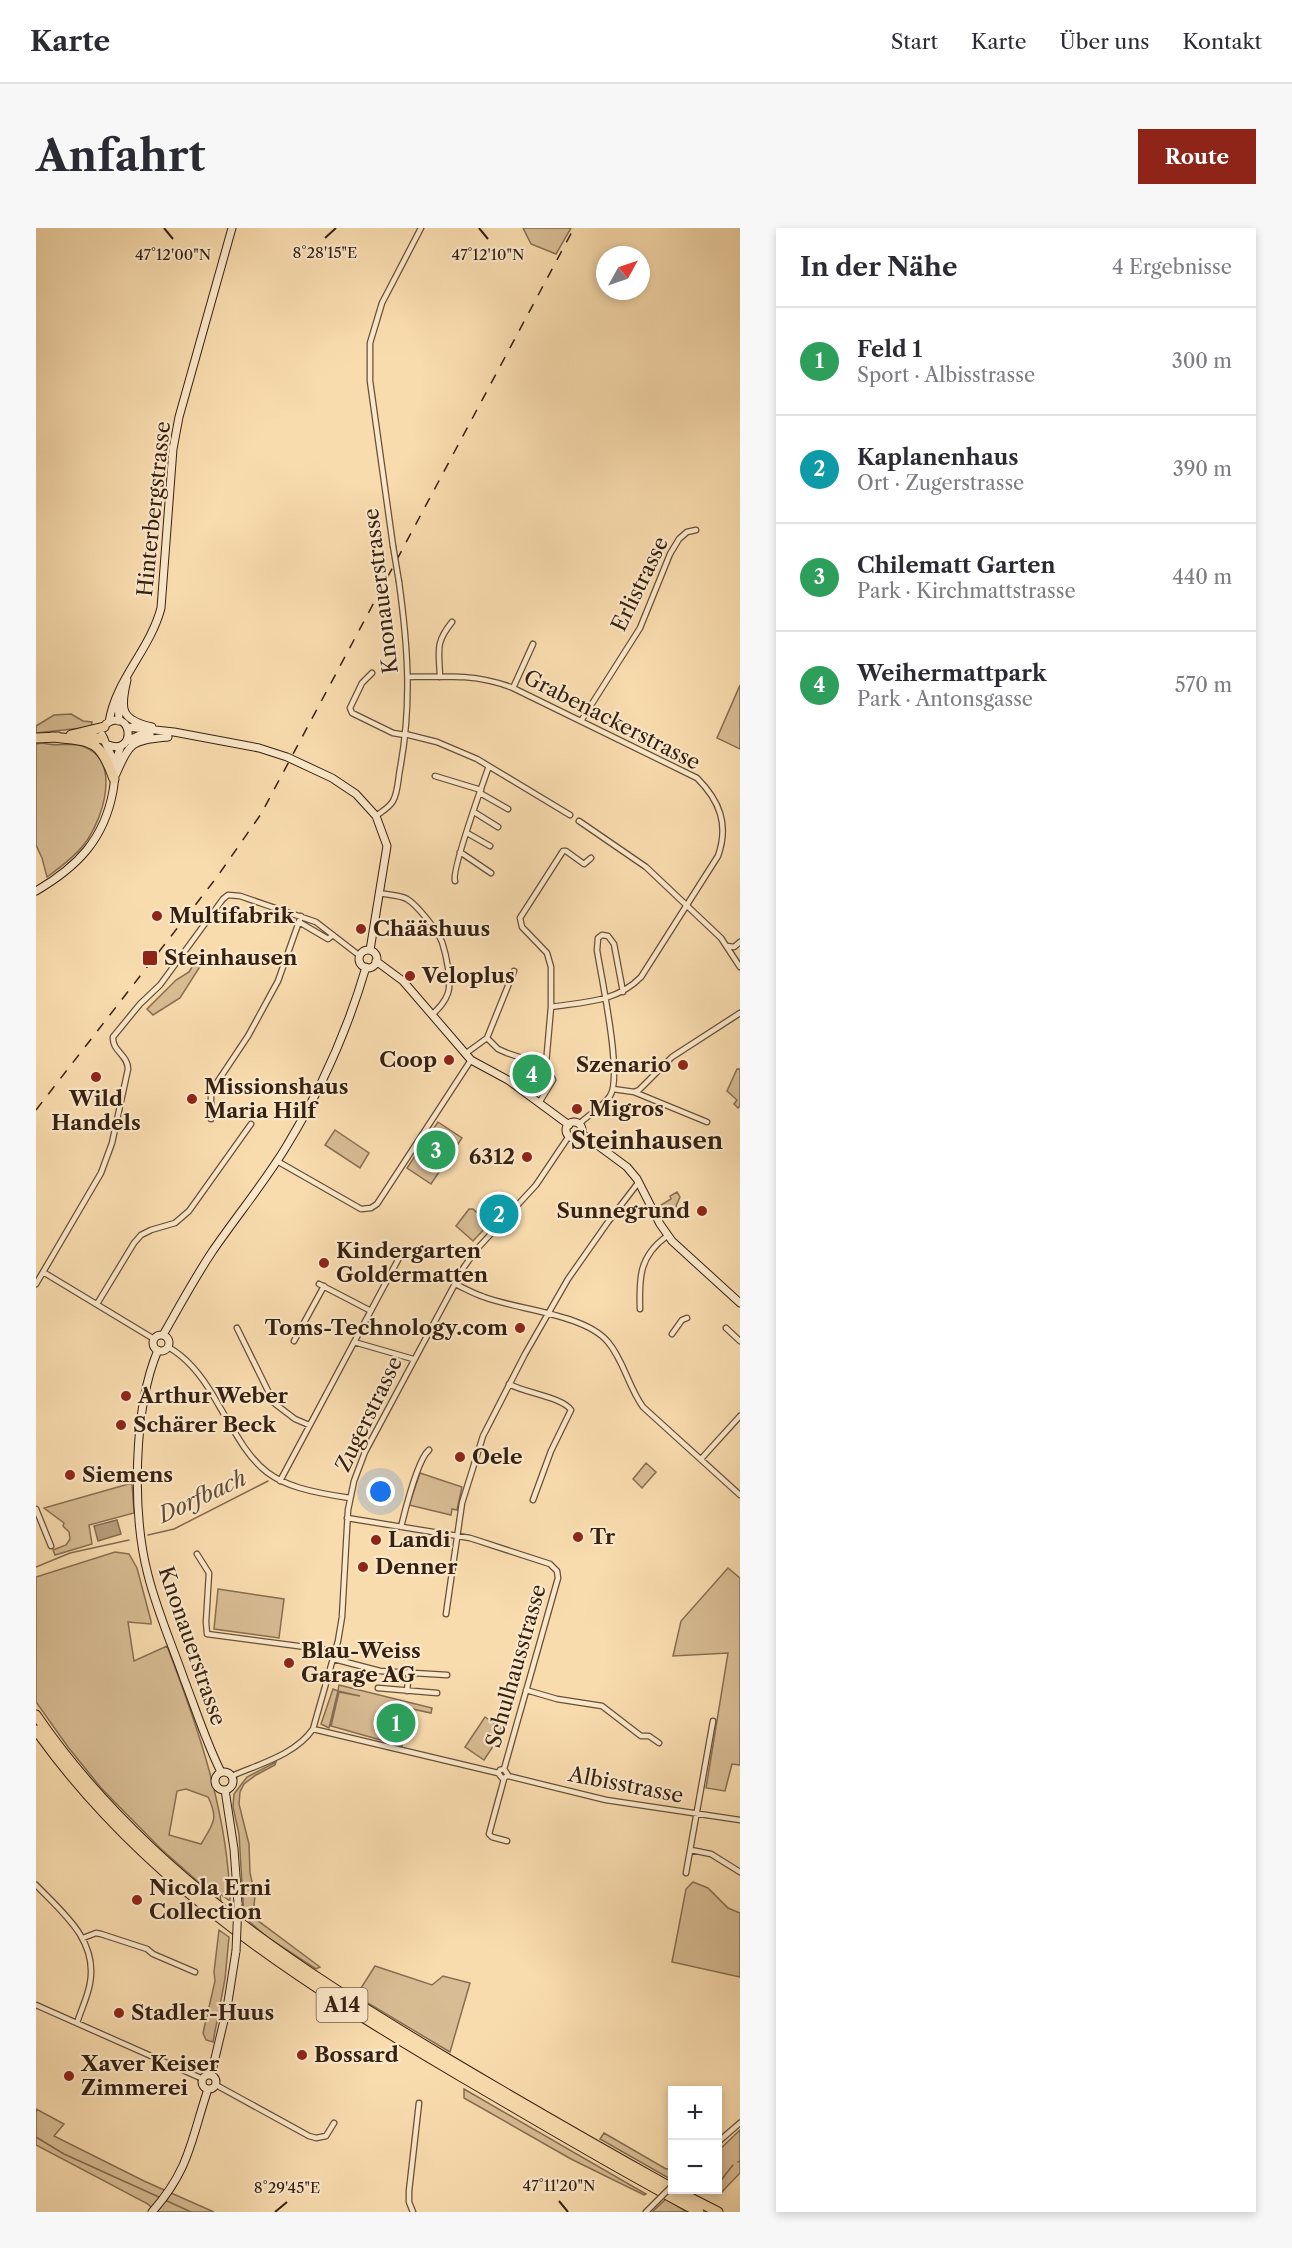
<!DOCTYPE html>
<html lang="de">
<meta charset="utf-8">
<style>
:root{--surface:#fff;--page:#f7f7f7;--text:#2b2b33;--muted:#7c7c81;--line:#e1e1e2;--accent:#8f2418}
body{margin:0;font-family:"Libre Caslon Text",serif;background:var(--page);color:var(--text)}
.controls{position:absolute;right:18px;bottom:18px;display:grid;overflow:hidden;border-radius:0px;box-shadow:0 3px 9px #0003}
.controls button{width:54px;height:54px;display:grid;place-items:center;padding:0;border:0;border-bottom:2px solid var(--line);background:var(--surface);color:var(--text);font:30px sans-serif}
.compass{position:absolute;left:560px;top:18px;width:54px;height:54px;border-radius:50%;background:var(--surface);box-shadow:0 3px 9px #0003;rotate:50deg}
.you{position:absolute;left:345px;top:1264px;width:21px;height:21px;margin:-15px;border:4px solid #fff;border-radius:50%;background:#1a73e8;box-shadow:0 0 0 9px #1a73e833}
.badge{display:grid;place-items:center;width:39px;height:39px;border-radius:50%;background:var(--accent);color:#fff;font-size:20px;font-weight:700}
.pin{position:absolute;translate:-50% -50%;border:3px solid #fff;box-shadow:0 2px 6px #0006}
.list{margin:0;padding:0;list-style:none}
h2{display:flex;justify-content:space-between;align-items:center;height:78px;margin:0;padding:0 24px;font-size:26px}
h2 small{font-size:20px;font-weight:400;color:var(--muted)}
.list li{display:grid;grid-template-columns:39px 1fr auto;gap:18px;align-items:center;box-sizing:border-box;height:108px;padding:0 24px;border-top:2px solid var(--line)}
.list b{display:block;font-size:22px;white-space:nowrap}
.list p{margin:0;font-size:20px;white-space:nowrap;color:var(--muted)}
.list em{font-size:20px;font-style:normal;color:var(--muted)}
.map{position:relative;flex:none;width:704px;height:1984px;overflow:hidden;border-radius:0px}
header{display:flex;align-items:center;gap:36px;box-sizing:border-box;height:84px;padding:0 30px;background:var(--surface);border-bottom:2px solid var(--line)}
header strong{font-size:28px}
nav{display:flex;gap:33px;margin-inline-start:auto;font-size:21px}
.intro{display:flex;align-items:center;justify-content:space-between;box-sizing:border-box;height:144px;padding:0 36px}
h1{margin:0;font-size:42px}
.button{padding:15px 27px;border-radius:0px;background:var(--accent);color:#fff;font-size:21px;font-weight:700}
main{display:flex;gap:36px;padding:0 36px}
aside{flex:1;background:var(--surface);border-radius:0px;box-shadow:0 3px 9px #0003}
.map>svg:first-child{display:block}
.green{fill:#d8bc93;stroke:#866e52;stroke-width:1.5;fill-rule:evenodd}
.water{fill:#b69c79;stroke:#826a50;stroke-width:1.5}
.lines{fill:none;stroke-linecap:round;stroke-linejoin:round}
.stream{stroke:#826a50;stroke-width:1.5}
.street-casing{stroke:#664f39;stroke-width:7}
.secondary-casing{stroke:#352012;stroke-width:9}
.highway-casing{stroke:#352012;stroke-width:11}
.street{stroke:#fbe8ca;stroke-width:4.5}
.secondary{stroke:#fbe8ca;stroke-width:7}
.highway{stroke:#f9dcae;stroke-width:9}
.rail{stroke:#352012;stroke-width:1.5;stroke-dasharray:10 10;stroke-linecap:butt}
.street-bridge-casing{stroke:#664f39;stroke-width:7;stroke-linecap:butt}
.secondary-bridge-casing{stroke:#352012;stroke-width:9;stroke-linecap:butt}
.street-bridge{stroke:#fbe8ca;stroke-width:4.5}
.secondary-bridge{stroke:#fbe8ca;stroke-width:7}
.ticks{fill:none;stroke:#352012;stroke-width:2}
.poi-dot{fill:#8f2418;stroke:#fbe8ca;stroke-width:2}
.labels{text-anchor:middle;stroke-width:4.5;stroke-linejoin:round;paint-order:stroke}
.shield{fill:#fbe8ca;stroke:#705c49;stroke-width:1.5}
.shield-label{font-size:20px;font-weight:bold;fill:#352012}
.street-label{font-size:21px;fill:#352012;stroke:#fbe8ca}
.poi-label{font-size:21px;font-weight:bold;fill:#352012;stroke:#fbe8ca;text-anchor:start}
.water-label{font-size:22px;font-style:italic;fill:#624b36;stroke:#fbe8ca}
.quarter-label{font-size:24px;font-weight:bold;fill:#352012;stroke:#fbe8ca}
.ticks-label{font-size:15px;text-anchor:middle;fill:#352012;stroke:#fbe8ca;stroke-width:4.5;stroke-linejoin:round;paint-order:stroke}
</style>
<header>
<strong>Karte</strong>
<nav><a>Start</a><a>Karte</a><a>Über uns</a><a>Kontakt</a></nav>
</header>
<div class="intro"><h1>Anfahrt</h1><a class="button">Route</a></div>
<main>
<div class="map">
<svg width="704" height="1984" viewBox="0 0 704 1984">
<rect width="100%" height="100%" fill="#f9dcae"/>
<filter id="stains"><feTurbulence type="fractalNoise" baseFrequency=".00333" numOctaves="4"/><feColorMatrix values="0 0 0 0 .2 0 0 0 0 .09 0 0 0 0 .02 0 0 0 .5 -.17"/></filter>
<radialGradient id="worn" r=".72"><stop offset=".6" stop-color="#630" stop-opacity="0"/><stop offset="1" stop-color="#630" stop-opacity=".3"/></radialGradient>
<path class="green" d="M487 0H535L520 26 495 16Z
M704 457V521L681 510Z
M35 486 47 493 56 494 55 499 0 505V498L18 487Z
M7 515C22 520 39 512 53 521 83 538 67 588 52 611 43 625 25 639 11 649L6 630 0 617V516Z
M165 724 169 725 165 737 144 770 117 787 111 781 140 752 153 744Z
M493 831 492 836 502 840 503 837 506 839 504 846 510 848 511 846 513 849 509 858 502 854 498 861 486 853 489 835Z
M701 841H704V878L702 880 698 876 701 872 691 863Z
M402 894 426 910 395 956 371 940Z
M299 902 333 925 324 940 289 917Z
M641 964 644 969 640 978 643 984 632 989 625 977 635 971 634 968Z
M433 981H437L453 996 437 1013 420 998Z
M610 1235 620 1244 606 1260 597 1251Z
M384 1245 426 1259 421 1282 416 1281 415 1287 373 1277Z
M96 1255 98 1285 53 1297 56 1316 19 1327 17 1322 30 1317 34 1311 33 1304 27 1298 28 1295 8 1280Z
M79 1324 93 1326 101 1340 115 1393V1396L92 1394 98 1433 131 1418C162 1499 192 1586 194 1673L184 1666 185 1674 124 1620 65 1560 32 1519 0 1474V1349ZM150 1561 172 1569C183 1591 177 1596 165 1616L133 1607 141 1563Z
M692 1340 704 1350V1537L696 1536 689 1563 670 1560 692 1425 637 1428 645 1393Z
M182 1361 248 1371 243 1410 178 1401Z
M303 1457 396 1480 395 1485 376 1481 366 1518 295 1498 303 1464 324 1468 302 1463Z
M297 1461 302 1463 293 1500 285 1496Z
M449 1489 468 1502 448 1532 429 1519Z
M240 1534 239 1537 220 1547 208 1556 204 1564 203 1576 213 1616 214 1645 219 1667 217 1689 284 1739 280 1741 231 1709 208 1689 203 1606 197 1579 198 1566 211 1549Z
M657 1654 672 1660 692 1680 704 1685V1749L636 1734 650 1661Z
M183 1702 193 1709 189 1751 177 1814 170 1812 167 1805 179 1753 178 1744Z
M339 1738 396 1757 407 1748 434 1755 414 1824 320 1768Z
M428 1861 610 1966 608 1967 535 1931 428 1870Z
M0 1881 28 1896 18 1908 108 1953 178 1984H120L112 1976 0 1917Z
M704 1902V1945L685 1965 663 1962H682V1923Z
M568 1905 630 1941 636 1940V1952L564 1911Z
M630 1971 651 1984H616Z"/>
<path class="water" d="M81 1292 85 1306 62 1313 58 1298Z"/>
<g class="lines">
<path class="stream" d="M112 1307 138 1301 232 1253
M0 1339 34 1325 93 1312
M0 1909 28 1926 125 1970
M702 1934 704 1933
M682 1956 697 1937
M129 1972 155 1984"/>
<defs>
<path id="street" d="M357 318 334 153V115L346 75 385 0
M336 445 326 455 314 480 316 485 357 505 369 507
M372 449C409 448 442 446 477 460L661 550C684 573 693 597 682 628L605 749C581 774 548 774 515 779
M404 449C403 422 399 415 416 394
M477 460 497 416
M545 493 604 400 634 326 643 311 651 304 660 302
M369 506 401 514 441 531 534 587
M399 548 445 562
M444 565 472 581
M438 584 462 599
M340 588C346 583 353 580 357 573 362 564 362 551 364 541 376 476 372 419 363 354
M543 593 610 639 685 710 704 739
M431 605 454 618
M424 624 455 645
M419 653C415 643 447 555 453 538
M343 665C352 667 363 667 371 671 381 677 402 703 406 714 410 726 416 753 412 765 409 774 403 780 396 787
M263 694 292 711 297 707
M691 718 698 719 704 714
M451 810 478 743
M451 810 462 821 471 825 486 830H494L510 836
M429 826 451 810
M577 861 598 864 671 894
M598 864 603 862 636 829 704 785
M503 875 517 852 510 836 515 779V739L511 725 486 699 484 690 527 623H530L548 636 555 630
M175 891V866L178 859 212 808 242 753 265 688
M543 896C552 887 567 879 574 868 587 849 565 748 561 722L562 710 566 707 572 708 578 716 587 764
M241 933 325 981 335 980 341 976 435 832
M7 1044 118 1111
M0 1056 65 945 76 915 92 841C92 827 76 823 77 809L104 776 124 757 187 671 192 667 204 668 280 694 324 728
M283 1056 335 1083
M419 1056C428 1060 438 1066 448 1069 482 1082 549 1086 572 1114 588 1133 592 1158 607 1179L704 1267
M61 1076 98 1015 105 1007 115 1002 139 995 153 983 215 896
M604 1081C603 1050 603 1028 631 1008
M201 1100 238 1175 259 1191 273 1197
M690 1100 704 1113
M636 1106 646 1092 651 1090
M258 1113 288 1058
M318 1114 377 1131
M132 1119C152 1130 167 1150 178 1169 221 1243 225 1257 314 1270
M473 1156C489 1165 526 1169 535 1182L515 1223 497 1272
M665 1231 704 1188
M244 1253 363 1030
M0 1281 15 1318
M311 1290 434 1310 514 1336 521 1343 522 1350 468 1541
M365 1299C369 1283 381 1232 393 1222
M161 1326 173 1345 170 1394 171 1406 300 1423
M410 1386 426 1275 447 1208 489 1126 532 1051 572 994 602 955
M298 1431 344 1443 411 1447
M342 1460 401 1465
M490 1462 521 1471 566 1478 605 1508H613L623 1515
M371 1463 373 1444
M277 1501 462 1545 467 1551 472 1547 468 1541 464 1542 462 1545
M196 1548C223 1536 259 1527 277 1501L302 1413 306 1389 312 1282 318 1253 329 1224 428 1039 441 1021 500 957 533 908
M472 1548 570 1572 704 1592
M468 1551 453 1606 456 1609 471 1613
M655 1622 675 1626 704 1644
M650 1645 677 1493
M0 1657C26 1684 62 1712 54 1755 52 1768 45 1782 41 1795
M47 1710 60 1705 65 1706 111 1721 117 1726 159 1744
M0 1777 167 1851
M180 1857 273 1908 280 1910 290 1908 298 1895
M682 1914 704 1895
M377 1984 373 1974V1963L383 1875
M610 1984 621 1973"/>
<path id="secondary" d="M91 452C84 481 84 492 116 499
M82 471 83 493
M73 494C80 451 114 422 125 380L137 221 143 189 196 0
M70 496C96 478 102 528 72 517
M91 499 138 504 223 520 251 529 296 550 320 566 340 588 351 618 334 722
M66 507 78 534
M91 513 104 507 114 506
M80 546C95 512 96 513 132 509
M0 663C41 639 68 612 77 563 80 547 78 533 85 518
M323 731a9 9 0 1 1 18 0a9 9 0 1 1-18 0Z
M340 733 367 753 435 832 472 852 533 897
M530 902a8 8 0 1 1 16 0a8 8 0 1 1-16 0Z
M545 905 591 939 601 951 624 996 636 1013 704 1075
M117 1115a8 8 0 1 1 16 0a8 8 0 1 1-16 0Z
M127 1107C143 1079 158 1051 176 1024 200 989 228 955 250 919 285 862 311 804 330 739
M122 1122C97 1181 96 1286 112 1347 121 1383 136 1417 148 1451 160 1482 170 1514 185 1544
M179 1553a9 9 0 1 1 18 0a9 9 0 1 1-18 0Z
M189 1562 198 1621 202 1676
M166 1854a7 7 0 1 1 14 0a7 7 0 1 1-14 0Z
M175 1847 191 1780 200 1723
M116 1984C154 1941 155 1912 172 1861"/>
<path id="highway" d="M35 507 68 499
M44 507 67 511
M16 509C56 513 64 511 78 551
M0 510 22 509
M0 1487C104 1639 256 1738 412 1831 486 1875 561 1918 636 1960
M0 1502C109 1656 266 1755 426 1849 505 1895 583 1942 663 1984
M639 1962 682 1984"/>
</defs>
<use href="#street" class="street-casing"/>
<use href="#secondary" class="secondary-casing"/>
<use href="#highway" class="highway-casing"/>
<use href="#street" class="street"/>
<use href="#secondary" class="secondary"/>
<use href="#highway" class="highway"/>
<path class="rail" d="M0 882 181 649 225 586 538 0"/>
<defs>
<path id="street-bridge" d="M357 318 363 354
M621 1973 636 1958"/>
<path id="secondary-bridge" d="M200 1723 202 1676"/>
</defs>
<use href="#street-bridge" class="street-bridge-casing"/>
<use href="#secondary-bridge" class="secondary-bridge-casing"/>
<use href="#street-bridge" class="street-bridge"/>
<use href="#secondary-bridge" class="secondary-bridge"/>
</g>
<path class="ticks" d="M128 0 137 11M443 0 452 11M289 10 300 0M523 1973 532 1984M239 1984 251 1974"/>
<g class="poi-dot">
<circle cx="121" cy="688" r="6"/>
<circle cx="325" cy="701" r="6"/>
<rect x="106" y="722" width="16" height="16" rx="3"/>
<circle cx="374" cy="748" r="6"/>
<circle cx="413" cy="832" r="6"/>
<circle cx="647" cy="837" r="6"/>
<circle cx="60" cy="849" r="6"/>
<circle cx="156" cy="871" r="6"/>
<circle cx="541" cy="881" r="6"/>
<circle cx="491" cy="929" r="6"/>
<circle cx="666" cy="983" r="6"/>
<circle cx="288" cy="1035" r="6"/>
<circle cx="484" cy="1100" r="6"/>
<circle cx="90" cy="1168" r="6"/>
<circle cx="85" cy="1197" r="6"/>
<circle cx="424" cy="1229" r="6"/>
<circle cx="34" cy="1247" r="6"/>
<circle cx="542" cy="1309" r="6"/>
<circle cx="340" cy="1312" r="6"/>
<circle cx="327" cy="1339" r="6"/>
<circle cx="253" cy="1435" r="6"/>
<circle cx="101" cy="1672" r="6"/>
<circle cx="83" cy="1785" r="6"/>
<circle cx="266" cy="1827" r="6"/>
<circle cx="33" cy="1848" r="6"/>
</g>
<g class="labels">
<rect class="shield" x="280.5" y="1760" width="51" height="34" rx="4.5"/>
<g class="shield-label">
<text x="306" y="1784">A14</text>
</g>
<g class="street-label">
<text transform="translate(118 281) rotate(-84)" y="7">Hinterbergstrasse</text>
<text transform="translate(604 356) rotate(-64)" y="7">Erlistrasse</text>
<text transform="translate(345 363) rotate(-97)" y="7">Knonauerstrasse</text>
<text transform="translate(576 492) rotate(27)" y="7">Grabenackerstrasse</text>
<text transform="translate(333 1186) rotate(-64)" y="7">Zugerstrasse</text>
<text transform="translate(156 1418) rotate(71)" y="7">Knonauerstrasse</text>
<text transform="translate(480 1438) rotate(-74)" y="7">Schulhausstrasse</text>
<text transform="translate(590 1557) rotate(11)" y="7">Albisstrasse</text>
</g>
<g class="poi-label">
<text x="133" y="695">Multifabrik</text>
<text x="337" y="708">Chääshuus</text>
<text x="128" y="737">Steinhausen</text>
<text x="386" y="755">Veloplus</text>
<text x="401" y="839" text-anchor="end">Coop</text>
<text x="635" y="844" text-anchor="end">Szenario</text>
<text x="168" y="866">Missionshaus<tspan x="168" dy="24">Maria Hilf</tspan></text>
<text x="60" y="878" text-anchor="middle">Wild<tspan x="60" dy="24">Handels</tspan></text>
<text x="553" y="888">Migros</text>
<text x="479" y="936" text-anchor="end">6312</text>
<text x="654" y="990" text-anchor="end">Sunnegrund</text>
<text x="300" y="1030">Kindergarten<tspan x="300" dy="24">Goldermatten</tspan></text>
<text x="472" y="1107" text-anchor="end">Toms-Technology.com</text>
<text x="102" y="1175">Arthur Weber</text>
<text x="97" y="1204">Schärer Beck</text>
<text x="436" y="1236">Oele</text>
<text x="46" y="1254">Siemens</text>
<text x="554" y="1316">Tr</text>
<text x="352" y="1319">Landi</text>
<text x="339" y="1346">Denner</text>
<text x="265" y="1430">Blau-Weiss<tspan x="265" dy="24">Garage AG</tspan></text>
<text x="113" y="1667">Nicola Erni<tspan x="113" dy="24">Collection</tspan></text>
<text x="95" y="1792">Stadler-Huus</text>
<text x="278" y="1834">Bossard</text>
<text x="45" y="1843">Xaver Keiser<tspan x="45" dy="24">Zimmerei</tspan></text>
</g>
<g class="water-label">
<text transform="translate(166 1268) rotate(-25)" y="8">Dorfbach</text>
</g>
<g class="quarter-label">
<text x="611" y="921">Steinhausen</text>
</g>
</g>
<g class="ticks-label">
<text x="289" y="30">8°28'15"E</text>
<text x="137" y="32">47°12'00"N</text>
<text x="452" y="32">47°12'10"N</text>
<text x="523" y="1963">47°11'20"N</text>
<text x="251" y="1965">8°29'45"E</text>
</g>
<rect width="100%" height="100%" filter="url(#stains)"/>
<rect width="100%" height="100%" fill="url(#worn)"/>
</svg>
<div class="controls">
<button>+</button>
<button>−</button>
</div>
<svg class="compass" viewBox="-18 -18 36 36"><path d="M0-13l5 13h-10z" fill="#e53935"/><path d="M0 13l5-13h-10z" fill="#7c7c81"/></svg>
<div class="you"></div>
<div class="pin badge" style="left:360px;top:1495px;background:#2e9e5b">1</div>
<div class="pin badge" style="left:463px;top:986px;background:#0f9aa8">2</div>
<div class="pin badge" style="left:400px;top:922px;background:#2e9e5b">3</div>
<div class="pin badge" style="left:496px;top:846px;background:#2e9e5b">4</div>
</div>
<aside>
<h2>In der Nähe<small>4 Ergebnisse</small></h2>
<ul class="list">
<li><span class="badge" style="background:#2e9e5b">1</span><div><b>Feld 1</b><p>Sport · Albisstrasse</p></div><em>300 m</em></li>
<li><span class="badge" style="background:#0f9aa8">2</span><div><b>Kaplanenhaus</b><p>Ort · Zugerstrasse</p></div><em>390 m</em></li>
<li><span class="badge" style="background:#2e9e5b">3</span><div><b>Chilematt Garten</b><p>Park · Kirchmattstrasse</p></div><em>440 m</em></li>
<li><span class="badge" style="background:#2e9e5b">4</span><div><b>Weihermattpark</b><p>Park · Antonsgasse</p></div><em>570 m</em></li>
</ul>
</aside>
</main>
